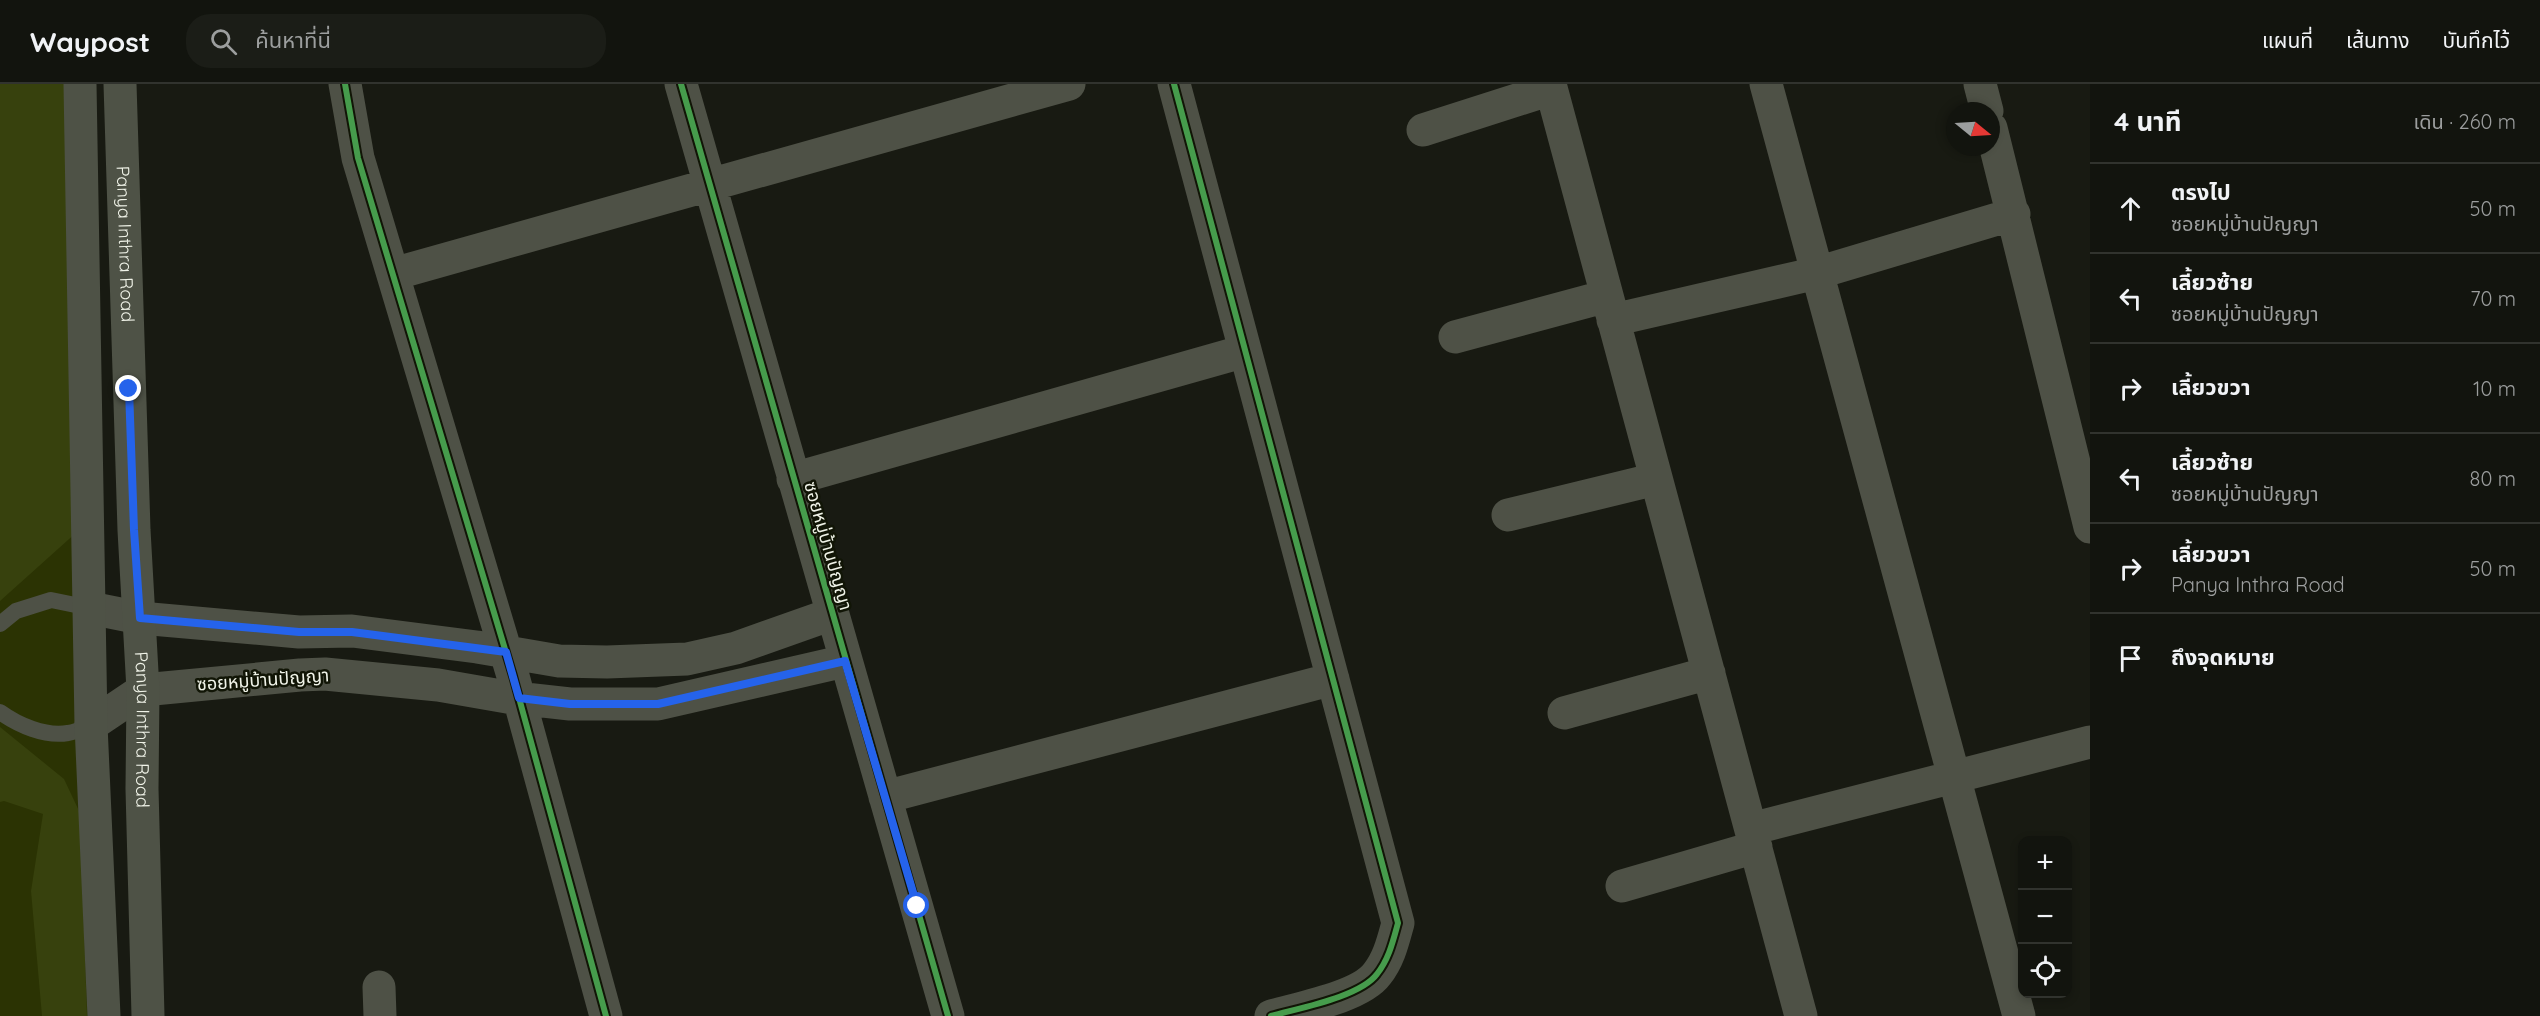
<!DOCTYPE html>
<html lang="th">
<meta charset="utf-8">
<style>
:root{--surface:#12140e;--page:#1b1d17;--text:#f1f3f6;--muted:#9c9e9e;--line:#31332e}
body{margin:0;font-family:Quicksand,"Noto Sans Thai",sans-serif;background:var(--page);color:var(--text)}
.controls{position:absolute;right:18px;bottom:18px;display:grid;overflow:hidden;border-radius:12px;box-shadow:0 3px 9px #0003}
.controls button{width:54px;height:54px;display:grid;place-items:center;padding:0;border:0;border-bottom:2px solid var(--line);background:var(--surface);color:var(--text);font:30px sans-serif}
.compass{position:absolute;left:1946px;top:18px;width:54px;height:54px;border-radius:50%;background:var(--surface);box-shadow:0 3px 9px #0003;rotate:108deg}
.stop{position:absolute;width:18px;height:18px;margin:-14px;border:4px solid #2563eb;border-radius:50%;background:#fff}
.stop.end{background:#2563eb;border-color:#fff;box-shadow:0 2px 6px #0008}
.list{margin:0;padding:0;list-style:none}
h2{display:flex;justify-content:space-between;align-items:center;height:78px;margin:0;padding:0 24px;font-size:26px}
h2 small{font-size:20px;font-weight:400;color:var(--muted)}
.list li{display:grid;grid-template-columns:39px 1fr auto;gap:18px;align-items:center;box-sizing:border-box;height:90px;padding:0 24px;border-top:2px solid var(--line)}
.list b{display:block;font-size:22px;white-space:nowrap}
.list p{margin:0;font-size:20px;white-space:nowrap;color:var(--muted)}
.list em{font-size:20px;font-style:normal;color:var(--muted)}
.icon{flex:none;width:33px;height:33px;fill:none;stroke:currentColor;stroke-width:2;stroke-linecap:round;stroke-linejoin:round}
.map{position:relative;flex:none;width:2090px;height:932px;overflow:hidden}
header{display:flex;align-items:center;gap:36px;box-sizing:border-box;height:84px;padding:0 30px;background:var(--surface);border-bottom:2px solid var(--line)}
header strong{font-size:28px}
nav{display:flex;gap:33px;margin-inline-start:auto;font-size:21px}
.search{width:420px;height:54px;background:var(--page);display:flex;align-items:center;gap:15px;box-sizing:border-box;padding:0 21px;border-radius:24px;color:var(--muted);font-size:22px}
main{display:flex}
aside{flex:1;background:var(--surface)}
.map>svg:first-child{display:block}
.green{fill:#2b3303}
.forest{fill:#37410d}
.lines{fill:none;stroke-linecap:round;stroke-linejoin:round}
.lane{stroke:#4e5146;stroke-width:16}
.street{stroke:#4e5146;stroke-width:33}
.secondary{stroke:#4e5246;stroke-width:33}
.cycleway-casing{stroke:#111506;stroke-width:10}
.cycleway{stroke:#469c4c;stroke-width:6}
.route{stroke:#2563eb;stroke-width:8}
.labels{text-anchor:middle;stroke-width:5;stroke-linejoin:round;paint-order:stroke}
.street-label{font-size:18px;fill:#f0f3e8;stroke:#111506}
</style>
<header>
<strong>Waypost</strong>
<div class="search"><svg class="icon" aria-label="search" viewBox="0 0 24 24"><circle cx="10" cy="10" r="6"/><path d="M15 15l6 6"/></svg>ค้นหาที่นี่</div>
<nav><a>แผนที่</a><a>เส้นทาง</a><a>บันทึกไว้</a></nav>
</header>
<main>
<div class="map">
<svg width="2090" height="932" viewBox="0 0 2090 932">
<rect width="100%" height="100%" fill="#181a12"/>
<path class="green" d="M0 0H65L97 932H0Z"/>
<path class="forest" d="M0 0H65L78 447 0 517Z
M0 643 64 695 80 729 87 932H42L31 807 43 730 4 717 0 718Z"/>
<g class="lines">
<path class="lane" d="M0 540 16 527 51 516 90 524
M0 628C18 641 45 653 68 649 76 648 84 644 91 641"/>
<path class="street" d="M345 0 358 74 513 592 606 932
M681 0 948 932
M1174 0 1398 839C1393 857 1389 875 1377 890 1360 913 1299 924 1271 932
M1550 0 1801 932
M1766 0 2019 932
M1980 0 1987 27
M1991 44 2090 443
M1423 46 1551 5
M393 190 1069 0
M1613 236 1817 189 2014 130
M1455 253 1607 212
M793 395 1245 267
M1508 431 1656 395
M90 524 140 534 299 548 352 547 477 563 559 577 607 578 687 575 736 564 832 530
M1564 629 1709 589
M91 641 143 606 300 591 325 590 438 601 507 613 570 620H658L845 577
M885 713 1333 595
M1751 745 2090 658
M1622 802 1756 763
M379 903 380 932"/>
<g class="secondary">
<path d="M80 0 91 641 104 932"/>
<path id="s1" d="M120 0 134 446 143 606 142 705 148 932"/>
</g>
<defs>
<path id="cycleway" d="M345 0 358 74 513 592 606 932
M681 0 948 932
M1174 0 1398 839C1393 857 1389 875 1377 890 1360 913 1299 924 1271 932"/>
</defs>
<use href="#cycleway" class="cycleway-casing"/>
<use href="#cycleway" class="cycleway"/>
</g>
<g class="lines">
<path class="route" d="M129 305 134 446 140 534 299 548H352L506 568 519 614 570 620H658L845 577 917 822"/>
</g>
<g class="labels">
<g class="street-label">
<text dy="6" stroke="none"><textPath href="#s1" startOffset="160">Panya Inthra Road</textPath></text>
<text transform="translate(828 462) rotate(74)" y="6">ซอยหมู่บ้านปัญญา</text>
<text transform="translate(263 596) rotate(-4)" y="6">ซอยหมู่บ้านปัญญา</text>
<text dy="6" stroke="none"><textPath href="#s1" startOffset="646">Panya Inthra Road</textPath></text>
</g>
</g>
</svg>
<div class="controls">
<button>+</button>
<button>−</button>
<button><svg class="icon" aria-label="locate" viewBox="0 0 24 24"><circle cx="12" cy="12" r="6"/><path d="M12 2v4M12 18v4M2 12h4M18 12h4"/></svg></button>
</div>
<svg class="compass" viewBox="-18 -18 36 36"><path d="M0-13l5 13h-10z" fill="#e53935"/><path d="M0 13l5-13h-10z" fill="#9c9e9e"/></svg>
<div class="stop" style="left:917px;top:822px"></div>
<div class="stop end" style="left:129px;top:305px"></div>
</div>
<aside>
<h2>4 นาที<small>เดิน · 260 m</small></h2>
<ul class="list">
<li><svg class="icon" aria-label="ahead" viewBox="0 0 24 24"><path d="M12 20V5M6 11l6-6 6 6"/></svg><div><b>ตรงไป</b><p>ซอยหมู่บ้านปัญญา</p></div><em>50 m</em></li>
<li><svg class="icon" aria-label="left" viewBox="0 0 24 24"><path d="M17 20v-9H6M10 6l-5 5 5 5"/></svg><div><b>เลี้ยวซ้าย</b><p>ซอยหมู่บ้านปัญญา</p></div><em>70 m</em></li>
<li><svg class="icon" aria-label="right" viewBox="0 0 24 24"><path d="M7 20v-9h11M14 6l5 5-5 5"/></svg><div><b>เลี้ยวขวา</b></div><em>10 m</em></li>
<li><svg class="icon" aria-label="left" viewBox="0 0 24 24"><path d="M17 20v-9H6M10 6l-5 5 5 5"/></svg><div><b>เลี้ยวซ้าย</b><p>ซอยหมู่บ้านปัญญา</p></div><em>80 m</em></li>
<li><svg class="icon" aria-label="right" viewBox="0 0 24 24"><path d="M7 20v-9h11M14 6l5 5-5 5"/></svg><div><b>เลี้ยวขวา</b><p>Panya Inthra Road</p></div><em>50 m</em></li>
<li><svg class="icon" aria-label="arrive" viewBox="0 0 24 24"><path d="M6 21V4h12l-3 4 3 4H6"/></svg><div><b>ถึงจุดหมาย</b></div></li>
</ul>
</aside>
</main>
